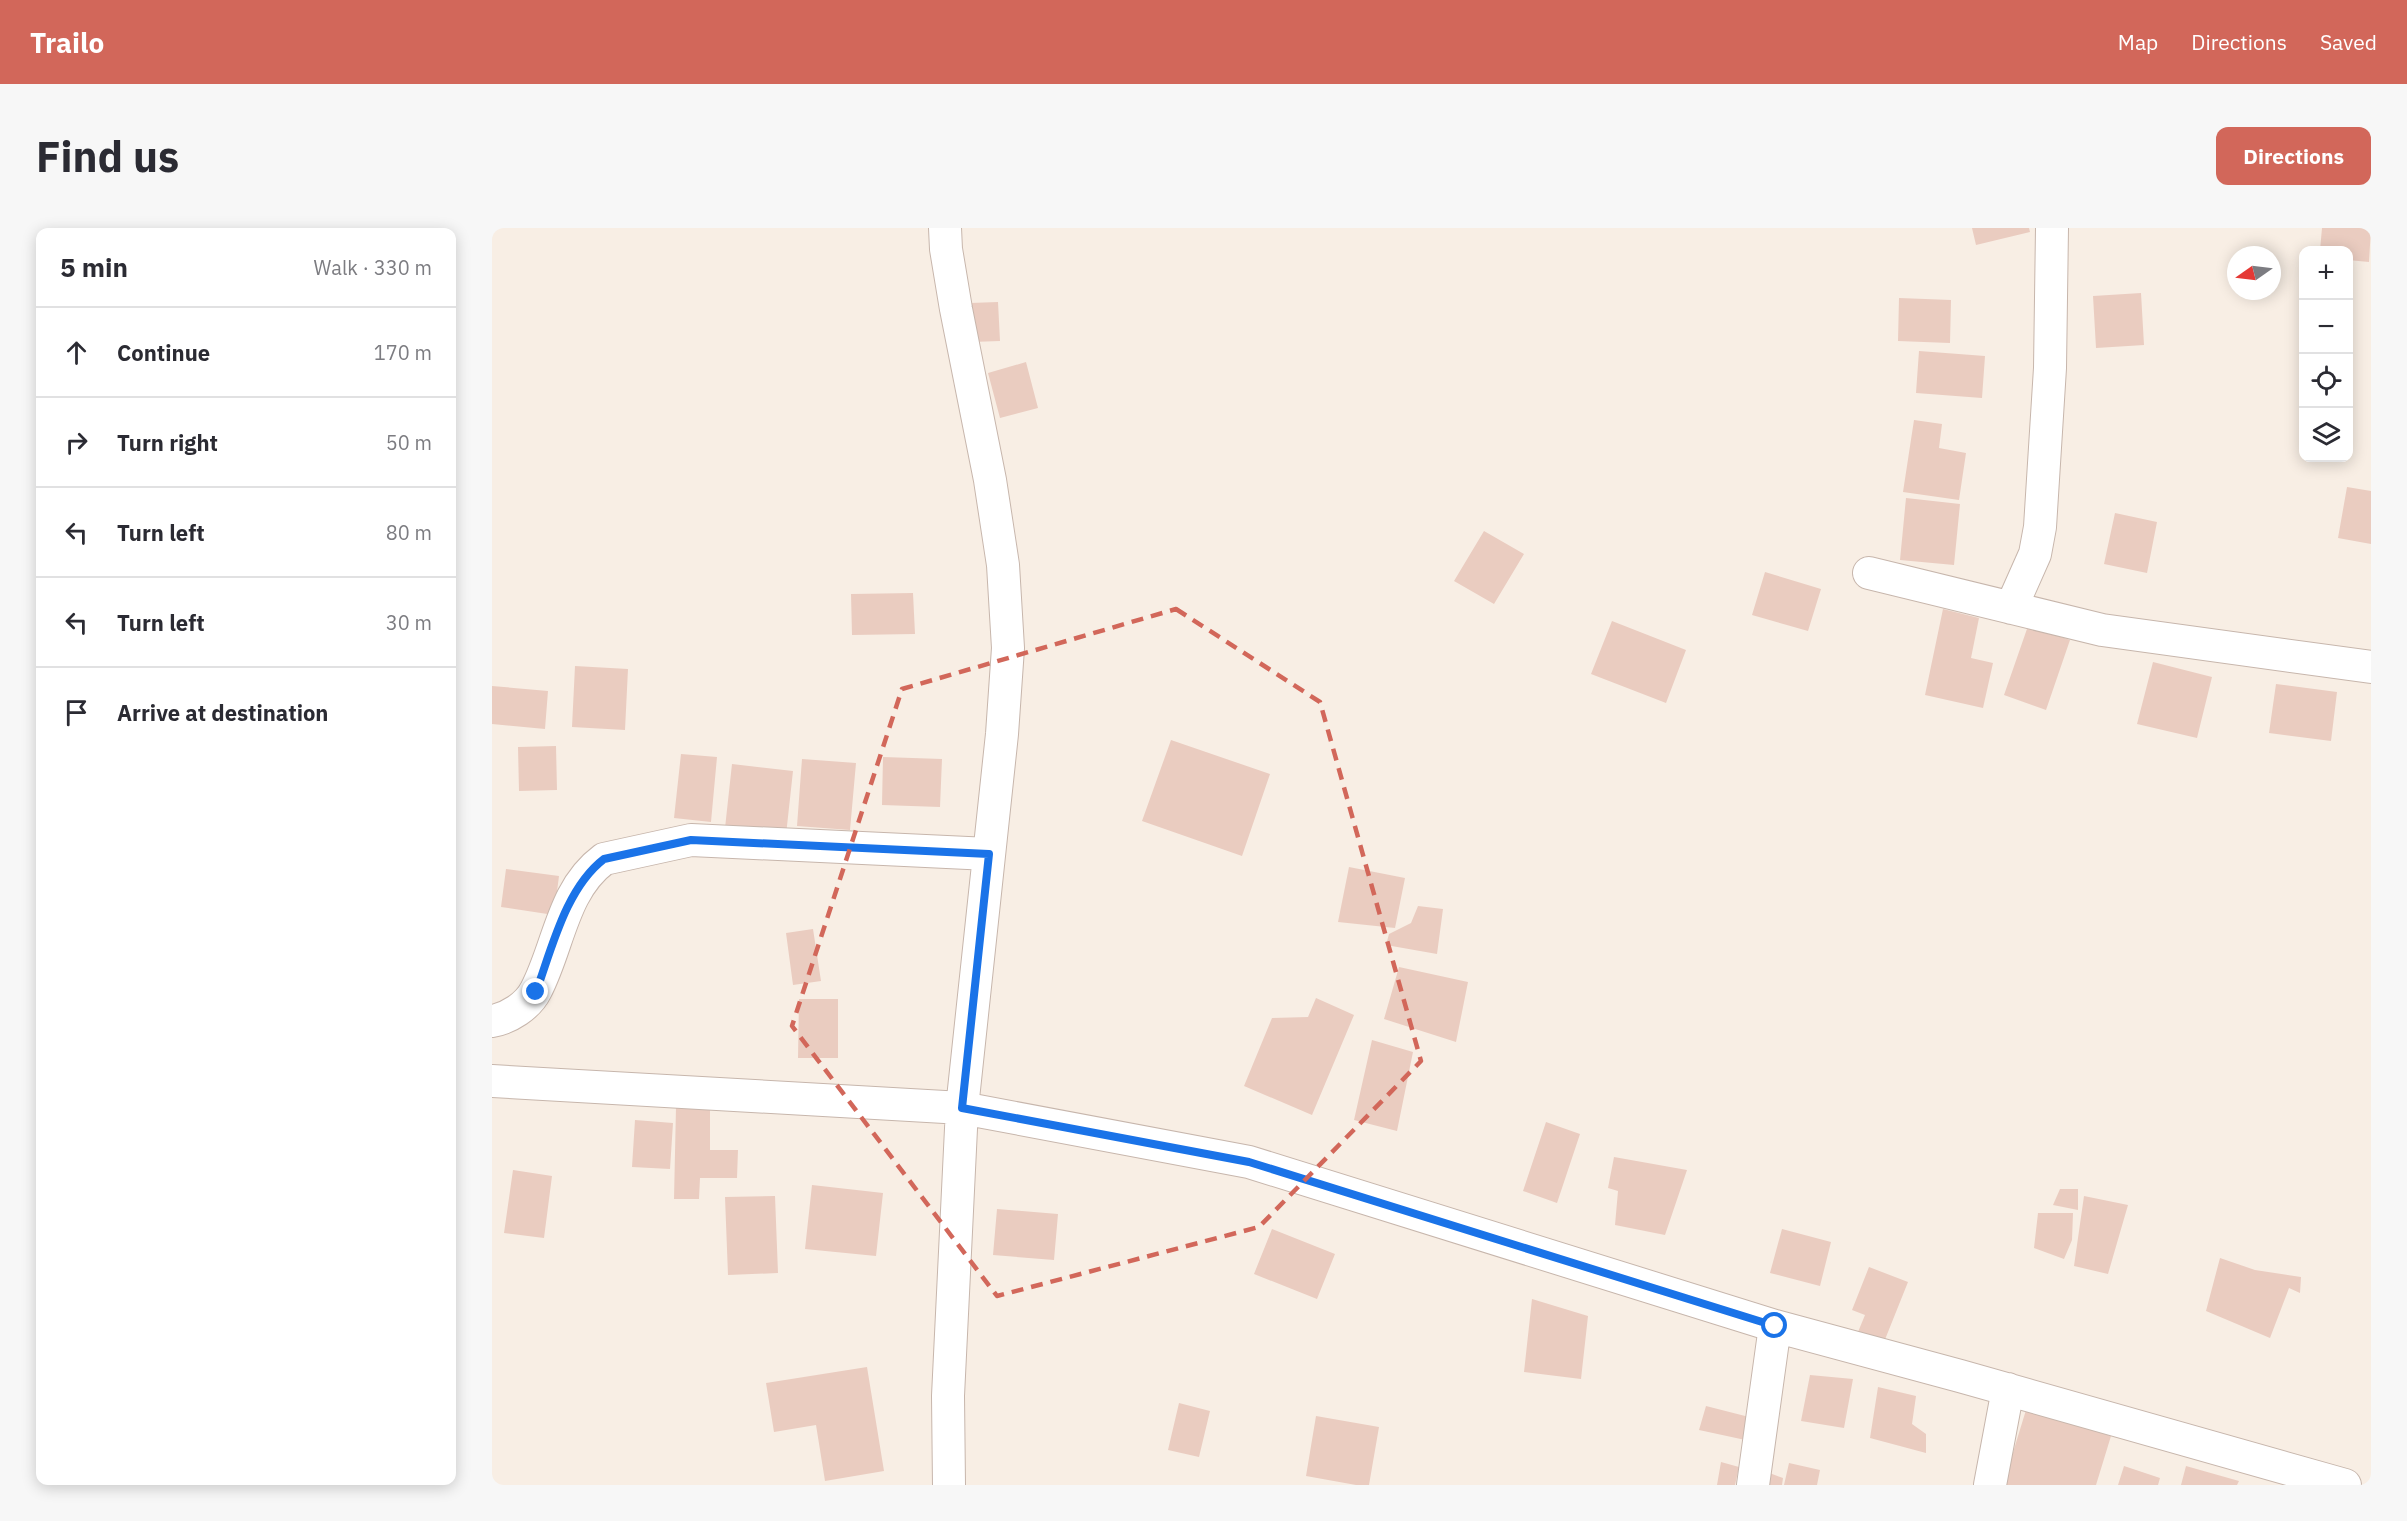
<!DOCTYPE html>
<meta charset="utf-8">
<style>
:root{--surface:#fff;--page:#f7f7f7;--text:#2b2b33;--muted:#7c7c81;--line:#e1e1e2;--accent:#d2675a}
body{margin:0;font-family:"IBM Plex Sans",sans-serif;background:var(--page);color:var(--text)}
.controls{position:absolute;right:18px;top:18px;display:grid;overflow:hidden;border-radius:12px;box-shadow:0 3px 15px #0003}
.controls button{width:54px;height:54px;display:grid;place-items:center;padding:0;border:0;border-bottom:2px solid var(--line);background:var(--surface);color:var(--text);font:30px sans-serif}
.compass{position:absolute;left:1735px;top:18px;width:54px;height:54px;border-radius:50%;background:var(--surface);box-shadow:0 3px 15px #0003;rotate:256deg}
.stop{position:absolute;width:18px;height:18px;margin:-14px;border:4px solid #1a73e8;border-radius:50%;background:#fff}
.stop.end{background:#1a73e8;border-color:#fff;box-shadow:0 2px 6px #0008}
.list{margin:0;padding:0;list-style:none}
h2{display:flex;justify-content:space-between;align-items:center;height:78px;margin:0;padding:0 24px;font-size:26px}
h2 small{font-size:20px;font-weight:400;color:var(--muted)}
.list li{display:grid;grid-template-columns:39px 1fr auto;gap:18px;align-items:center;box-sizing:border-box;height:90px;padding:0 24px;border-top:2px solid var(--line)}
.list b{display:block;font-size:22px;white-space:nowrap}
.list em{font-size:20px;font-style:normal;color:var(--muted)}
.icon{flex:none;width:33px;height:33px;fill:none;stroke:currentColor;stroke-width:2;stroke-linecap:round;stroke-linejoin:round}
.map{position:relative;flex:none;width:1879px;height:1257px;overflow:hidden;border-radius:12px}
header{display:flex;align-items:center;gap:36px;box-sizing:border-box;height:84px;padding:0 30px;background:var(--accent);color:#fff}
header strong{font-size:28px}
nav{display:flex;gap:33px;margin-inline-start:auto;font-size:21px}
.intro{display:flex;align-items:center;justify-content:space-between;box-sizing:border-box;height:144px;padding:0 36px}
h1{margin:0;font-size:42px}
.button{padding:15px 27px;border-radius:12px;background:var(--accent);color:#fff;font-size:21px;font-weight:700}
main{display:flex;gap:36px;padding:0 36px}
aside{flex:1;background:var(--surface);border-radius:12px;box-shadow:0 3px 15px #0003}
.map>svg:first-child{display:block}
.building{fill:#eaccc0}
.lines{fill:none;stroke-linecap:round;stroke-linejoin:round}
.street-casing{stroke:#c7b6ac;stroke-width:34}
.street{stroke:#fff;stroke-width:32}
.route{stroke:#1a73e8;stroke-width:8}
.marked{fill:none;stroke:#d2675a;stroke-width:4.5;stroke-dasharray:12 8;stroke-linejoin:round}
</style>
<header>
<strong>Trailo</strong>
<nav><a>Map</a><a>Directions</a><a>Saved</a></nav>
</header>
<div class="intro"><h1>Find us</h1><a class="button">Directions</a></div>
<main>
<aside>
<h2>5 min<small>Walk · 330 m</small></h2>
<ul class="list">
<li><svg class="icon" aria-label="ahead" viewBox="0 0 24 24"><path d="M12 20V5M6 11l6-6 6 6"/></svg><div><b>Continue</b></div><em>170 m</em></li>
<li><svg class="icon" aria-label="right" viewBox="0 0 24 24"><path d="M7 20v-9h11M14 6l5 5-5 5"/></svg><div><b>Turn right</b></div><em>50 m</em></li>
<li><svg class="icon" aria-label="left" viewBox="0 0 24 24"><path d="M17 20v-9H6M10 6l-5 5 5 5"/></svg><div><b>Turn left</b></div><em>80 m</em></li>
<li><svg class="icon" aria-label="left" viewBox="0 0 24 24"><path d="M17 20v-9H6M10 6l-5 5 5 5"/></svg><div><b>Turn left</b></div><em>30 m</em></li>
<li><svg class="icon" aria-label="arrive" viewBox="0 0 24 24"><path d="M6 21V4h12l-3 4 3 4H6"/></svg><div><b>Arrive at destination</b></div></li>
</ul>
</aside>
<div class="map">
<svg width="1879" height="1257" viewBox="0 0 1879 1257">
<rect width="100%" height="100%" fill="#f8eee4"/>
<path class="building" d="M1480 0H1537L1538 4 1484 17Z
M1830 0H1879L1877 34 1856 32V22H1828Z
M1649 65 1652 117 1604 120 1601 68Z
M1407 70 1459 72 1458 115 1406 113Z
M506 74 508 113 480 114 478 75Z
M1427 123 1493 128 1490 170 1424 165Z
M534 134 546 180 508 190 496 145Z
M1422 192 1450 196 1447 220 1474 225 1467 272 1411 264Z
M1855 259 1879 263V316L1846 310Z
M1414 270 1468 276 1462 337 1408 332Z
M1623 285 1665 294 1655 345 1612 336Z
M992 303 1032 326 1002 376 962 353Z
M1273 344 1329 361 1316 403 1260 387Z
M421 365 423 406 360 407 359 366Z
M1451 381 1487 390 1479 430 1501 435 1491 480 1433 467Z
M1120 393 1194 422 1174 475 1099 446Z
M1536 398 1578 412 1554 482 1512 467Z
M1661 434 1720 449 1705 510 1645 496Z
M83 438 136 441 133 502 80 499Z
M1784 456 1845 464 1839 513 1777 505Z
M0 458 56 463 53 501 0 496Z
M679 512 778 546 750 628 650 593Z
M64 518 65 562 27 563 26 519Z
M189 526 225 529 219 594 182 590Z
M391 529 450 531 448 579 390 577Z
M310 531 364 535 358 602 305 598Z
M240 536 301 543 294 607 233 600Z
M857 639 913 650 903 700 846 694Z
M14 641 67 648 62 687 9 679Z
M926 678 951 681 945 726 894 717 897 706 919 695Z
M321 701 329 753 301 757 294 705Z
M907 739 976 754 964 814 892 791Z
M824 770 862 787 820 887 752 858 780 790 816 789Z
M307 771H346V830H306Z
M880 812 921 824 905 903 862 892Z
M184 879 218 880V922H246L245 950H208L207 971H182Z
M143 892 181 895 178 941 140 939Z
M1054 894 1088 906 1065 975 1031 963Z
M1122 929 1195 942 1173 1007 1123 997 1126 963 1116 960Z
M21 942 60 948 52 1010 12 1005Z
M320 957 391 965 384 1028 313 1021Z
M1568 961H1586V982L1561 977Z
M283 968 286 1045 236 1047 233 969Z
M1592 968 1636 977 1616 1046 1582 1038Z
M505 981 566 986 562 1032 501 1027Z
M1546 985H1581L1580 1012 1572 1031 1542 1020Z
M780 1001 843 1026 825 1071 762 1046Z
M1290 1001 1339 1014 1328 1058 1278 1045Z
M1728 1030 1763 1042 1809 1049 1808 1065 1797 1060 1778 1110 1714 1083Z
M1377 1039 1416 1054 1392 1114 1366 1104 1373 1087 1360 1082Z
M1040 1071 1096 1088 1089 1151 1032 1144Z
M375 1139 392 1243 333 1253 324 1197 282 1204 274 1155Z
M1318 1147 1361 1151 1352 1200 1309 1193Z
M1386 1159 1424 1168 1420 1196 1434 1206V1225L1378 1210Z
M687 1175 718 1183 707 1229 676 1222Z
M1214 1178 1261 1190 1258 1213 1207 1202Z
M1534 1182 1619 1208 1604 1257H1511Z
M824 1188 887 1199 877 1257H864L814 1248Z
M1229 1234 1247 1239 1243 1257H1225Z
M1297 1235 1328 1242 1325 1257H1292Z
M1632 1238 1668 1250 1666 1257H1626Z
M1694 1238 1747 1253 1745 1257H1689Z
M1267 1241 1291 1250 1290 1257H1266Z"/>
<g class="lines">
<defs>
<path id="street" d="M453 0 454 21 464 81 498 252 511 337 516 420 510 506 470 880 456 1168 457 1257
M1377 345 1610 402 1879 439
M1519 380 1543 326 1548 299 1558 140 1560 0
M0 793C17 790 36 778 44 762 67 718 70 662 112 631L199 612 497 626
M0 853 470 880 757 934 1283 1098 1468 1148 1853 1257
M1261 1257 1283 1098
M1498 1257 1516 1161"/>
</defs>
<use href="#street" class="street-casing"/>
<use href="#street" class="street"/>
</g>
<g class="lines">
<path class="route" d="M44 764C60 720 74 660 112 631L199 612 497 626 470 880 757 934 1283 1098"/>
</g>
<path class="marked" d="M684 381 828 474 929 833 767 999 505 1068 300 798 410 461Z"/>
</svg>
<div class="controls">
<button>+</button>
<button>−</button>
<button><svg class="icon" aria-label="locate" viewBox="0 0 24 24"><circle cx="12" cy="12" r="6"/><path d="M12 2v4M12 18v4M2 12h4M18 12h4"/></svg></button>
<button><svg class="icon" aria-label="layers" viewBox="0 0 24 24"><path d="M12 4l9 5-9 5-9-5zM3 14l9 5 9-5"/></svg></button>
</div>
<svg class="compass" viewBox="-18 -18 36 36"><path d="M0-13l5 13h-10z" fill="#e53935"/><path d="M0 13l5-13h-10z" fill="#7c7c81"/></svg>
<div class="stop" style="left:1283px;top:1098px"></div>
<div class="stop end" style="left:44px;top:764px"></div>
</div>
</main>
